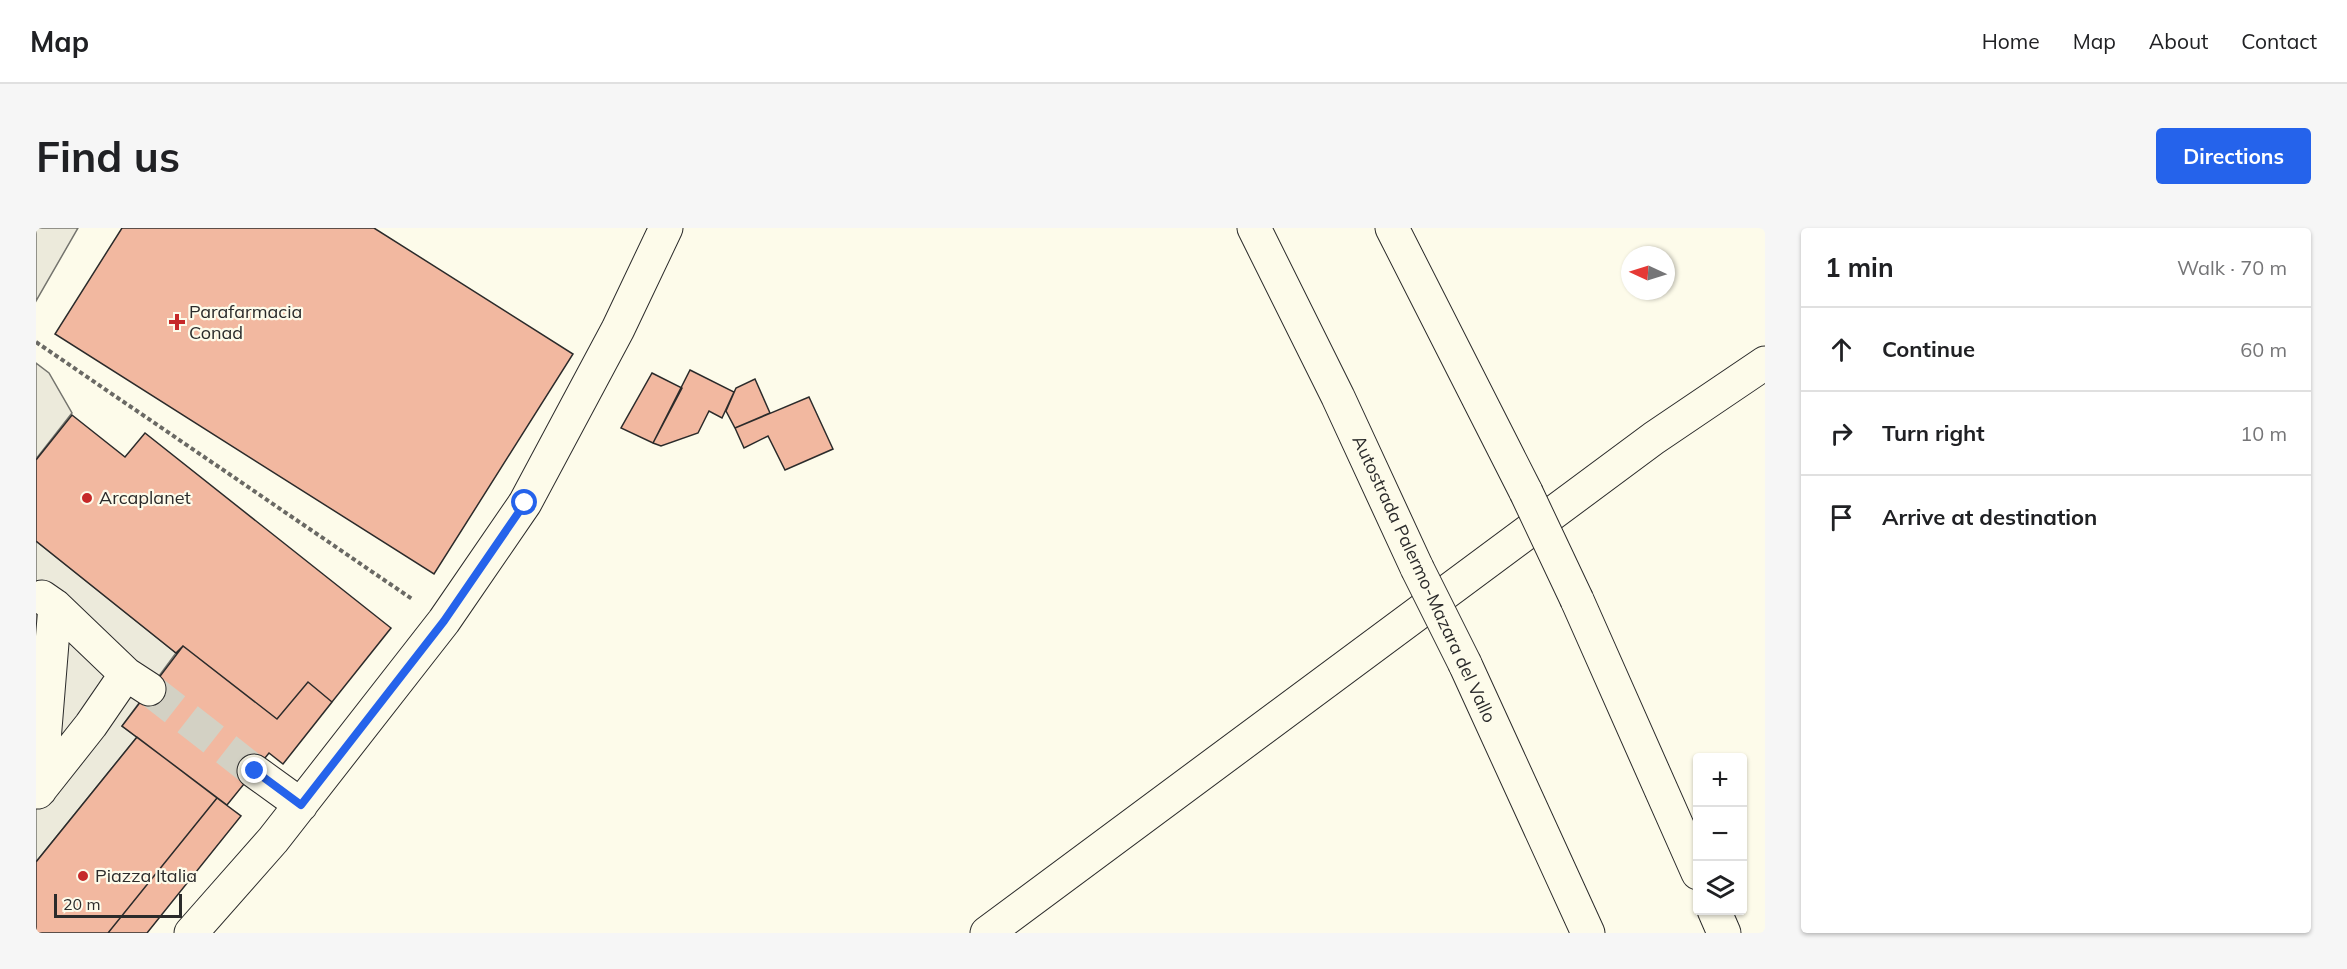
<!DOCTYPE html>
<meta charset="utf-8">
<style>
:root{--surface:#fff;--page:#f6f6f6;--text:#202124;--muted:#757577;--line:#e0e0e0;--accent:#2563eb}
body{margin:0;font-family:Mulish,sans-serif;background:var(--page);color:var(--text)}
.controls{position:absolute;right:18px;bottom:18px;display:grid;overflow:hidden;border-radius:6px;box-shadow:0 2px 4px #0004}
.controls button{width:54px;height:54px;display:grid;place-items:center;padding:0;border:0;border-bottom:2px solid var(--line);background:var(--surface);color:var(--text);font:30px sans-serif}
.compass{position:absolute;left:1585px;top:18px;width:54px;height:54px;border-radius:50%;background:var(--surface);box-shadow:0 2px 4px #0004;rotate:274deg}
.scale{position:absolute;left:18px;bottom:15px;width:128px;box-sizing:border-box;padding-left:6px;border:3px solid #2b2b2b;border-top:0;font-size:16px;line-height:21px;white-space:nowrap;color:#2b2b2b;-webkit-text-stroke:4px #fdfbea;paint-order:stroke}
.stop{position:absolute;width:18px;height:18px;margin:-14px;border:4px solid #2563eb;border-radius:50%;background:#fff}
.stop.end{background:#2563eb;border-color:#fff;box-shadow:0 2px 6px #0008}
.list{margin:0;padding:0;list-style:none}
h2{display:flex;justify-content:space-between;align-items:center;height:78px;margin:0;padding:0 24px;font-size:26px}
h2 small{font-size:20px;font-weight:400;color:var(--muted)}
.list li{display:grid;grid-template-columns:39px 1fr auto;gap:18px;align-items:center;box-sizing:border-box;height:84px;padding:0 24px;border-top:2px solid var(--line)}
.list b{display:block;font-size:22px;white-space:nowrap}
.list em{font-size:20px;font-style:normal;color:var(--muted)}
.icon{flex:none;width:33px;height:33px;fill:none;stroke:currentColor;stroke-width:2;stroke-linecap:round;stroke-linejoin:round}
.map{position:relative;flex:none;width:1729px;height:705px;overflow:hidden;border-radius:6px}
header{display:flex;align-items:center;gap:36px;box-sizing:border-box;height:84px;padding:0 30px;background:var(--surface);border-bottom:2px solid var(--line)}
header strong{font-size:28px}
nav{display:flex;gap:33px;margin-inline-start:auto;font-size:21px}
.intro{display:flex;align-items:center;justify-content:space-between;box-sizing:border-box;height:144px;padding:0 36px}
h1{margin:0;font-size:42px}
.button{padding:15px 27px;border-radius:6px;background:var(--accent);color:#fff;font-size:21px;font-weight:700}
main{display:flex;gap:36px;padding:0 36px}
aside{flex:1;background:var(--surface);border-radius:6px;box-shadow:0 2px 4px #0004}
.map>svg:first-child{display:block}
.parking{fill:#eceadb;stroke:#74746e;stroke-width:1.5}
.building{fill:#f2b8a0;stroke:#2b2b2b;stroke-width:1.5}
.lines{fill:none;stroke-linecap:round;stroke-linejoin:round}
.minor-tunnel{stroke:#d3d1c4;stroke-width:33;stroke-dasharray:33 16;stroke-linecap:butt}
.minor-casing{stroke:#2b2b2b;stroke-width:35}
.highway-casing{stroke:#2b2b2b;stroke-width:35}
.path{stroke:#6a6964;stroke-width:4;stroke-dasharray:4.5 3;stroke-linecap:butt}
.minor{stroke:#fdfbea;stroke-width:33}
.highway{stroke:#fdfbea;stroke-width:33}
.highway-bridge-casing{stroke:#2b2b2b;stroke-width:35;stroke-linecap:butt}
.highway-bridge{stroke:#fdfbea;stroke-width:33}
.route{stroke:#2563eb;stroke-width:8}
.poi-dot{fill:#c62828;stroke:#fdfbea;stroke-width:2}
.labels{text-anchor:middle;stroke-width:4.5;stroke-linejoin:round;paint-order:stroke}
.poi-label{font-size:18px;fill:#2b2b2b;stroke:#fdfbea;text-anchor:start}
.street-label{font-size:18px;fill:#2b2b2b;stroke:#fdfbea}
</style>
<header>
<strong>Map</strong>
<nav><a>Home</a><a>Map</a><a>About</a><a>Contact</a></nav>
</header>
<div class="intro"><h1>Find us</h1><a class="button">Directions</a></div>
<main>
<div class="map">
<svg width="1729" height="705" viewBox="0 0 1729 705">
<rect width="100%" height="100%" fill="#fdfbea"/>
<path class="parking" d="M0 0H42L0 73Z
M0 135 13 145 36 185 0 231Z
M0 313 140 425 86 498 101 509 0 634Z"/>
<path class="building" d="M86 0H338L537 126 398 346 19 106Z
M654 142 698 164 686 190 673 183 662 205 625 218 617 215Z
M616 145 646 160 617 215 585 200Z
M719 151 734 185 699 200 690 183 700 160Z
M773 169 797 221 749 242 732 208 708 220 699 200Z
M36 187 89 229 109 205 355 400 296 474 272 454 241 491 147 418 140 425 0 313V232Z
M147 418 241 491 272 454 296 474 247 536 233 525 191 577 86 498Z
M101 509 181 570 72 705H0V634Z
M181 570 205 588 111 705H72Z"/>
<g class="lines">
<path class="minor-tunnel" d="M113 461 218 543"/>
<defs>
<path id="minor" d="M6 369 19 378 90 446
M218 543 265 577
M4 562 19 378
M2 564 55 497 90 446 113 461
M155 705 237 612 408 393 489 275 582 101 630 0
M951 705 1618 210 1729 135"/>
<path id="highway" d="M1218 0 1302 169 1381 340
M1356 0 1490 264
M1541 372 1662 645
M1429 436 1552 705
M1678 682 1688 705"/>
</defs>
<use href="#minor" class="minor-casing"/>
<use href="#highway" class="highway-casing"/>
<path class="path" d="M0 114 376 371"/>
<use href="#minor" class="minor"/>
<use href="#highway" class="highway"/>
<defs>
<path id="highway-bridge" d="M1490 264 1541 372
M1381 340 1429 436"/>
</defs>
<use href="#highway-bridge" class="highway-bridge-casing"/>
<use href="#highway-bridge" class="highway-bridge"/>
</g>
<g class="lines">
<path class="route" d="M219 543 265 577 408 393 489 275"/>
</g>
<g class="poi-dot">
<path d="M138 85h6v6h6v6h-6v6h-6v-6h-6v-6h6z"/>
<circle cx="51" cy="270" r="6"/>
<circle cx="47" cy="648" r="6"/>
</g>
<g class="labels">
<g class="poi-label">
<text x="153" y="90">Parafarmacia<tspan x="153" dy="21">Conad</tspan></text>
<text x="63" y="276">Arcaplanet</text>
<text x="59" y="654">Piazza Italia</text>
</g>
<g class="street-label">
<text transform="translate(1388 351) rotate(65)" y="6">Autostrada Palermo-Mazara del Vallo</text>
</g>
</g>
</svg>
<div class="controls">
<button>+</button>
<button>−</button>
<button><svg class="icon" aria-label="layers" viewBox="0 0 24 24"><path d="M12 4l9 5-9 5-9-5zM3 14l9 5 9-5"/></svg></button>
</div>
<svg class="compass" viewBox="-18 -18 36 36"><path d="M0-13l5 13h-10z" fill="#e53935"/><path d="M0 13l5-13h-10z" fill="#757577"/></svg>
<div class="scale">20 m</div>
<div class="stop" style="left:489px;top:275px"></div>
<div class="stop end" style="left:219px;top:543px"></div>
</div>
<aside>
<h2>1 min<small>Walk · 70 m</small></h2>
<ul class="list">
<li><svg class="icon" aria-label="ahead" viewBox="0 0 24 24"><path d="M12 20V5M6 11l6-6 6 6"/></svg><div><b>Continue</b></div><em>60 m</em></li>
<li><svg class="icon" aria-label="right" viewBox="0 0 24 24"><path d="M7 20v-9h11M14 6l5 5-5 5"/></svg><div><b>Turn right</b></div><em>10 m</em></li>
<li><svg class="icon" aria-label="arrive" viewBox="0 0 24 24"><path d="M6 21V4h12l-3 4 3 4H6"/></svg><div><b>Arrive at destination</b></div></li>
</ul>
</aside>
</main>
